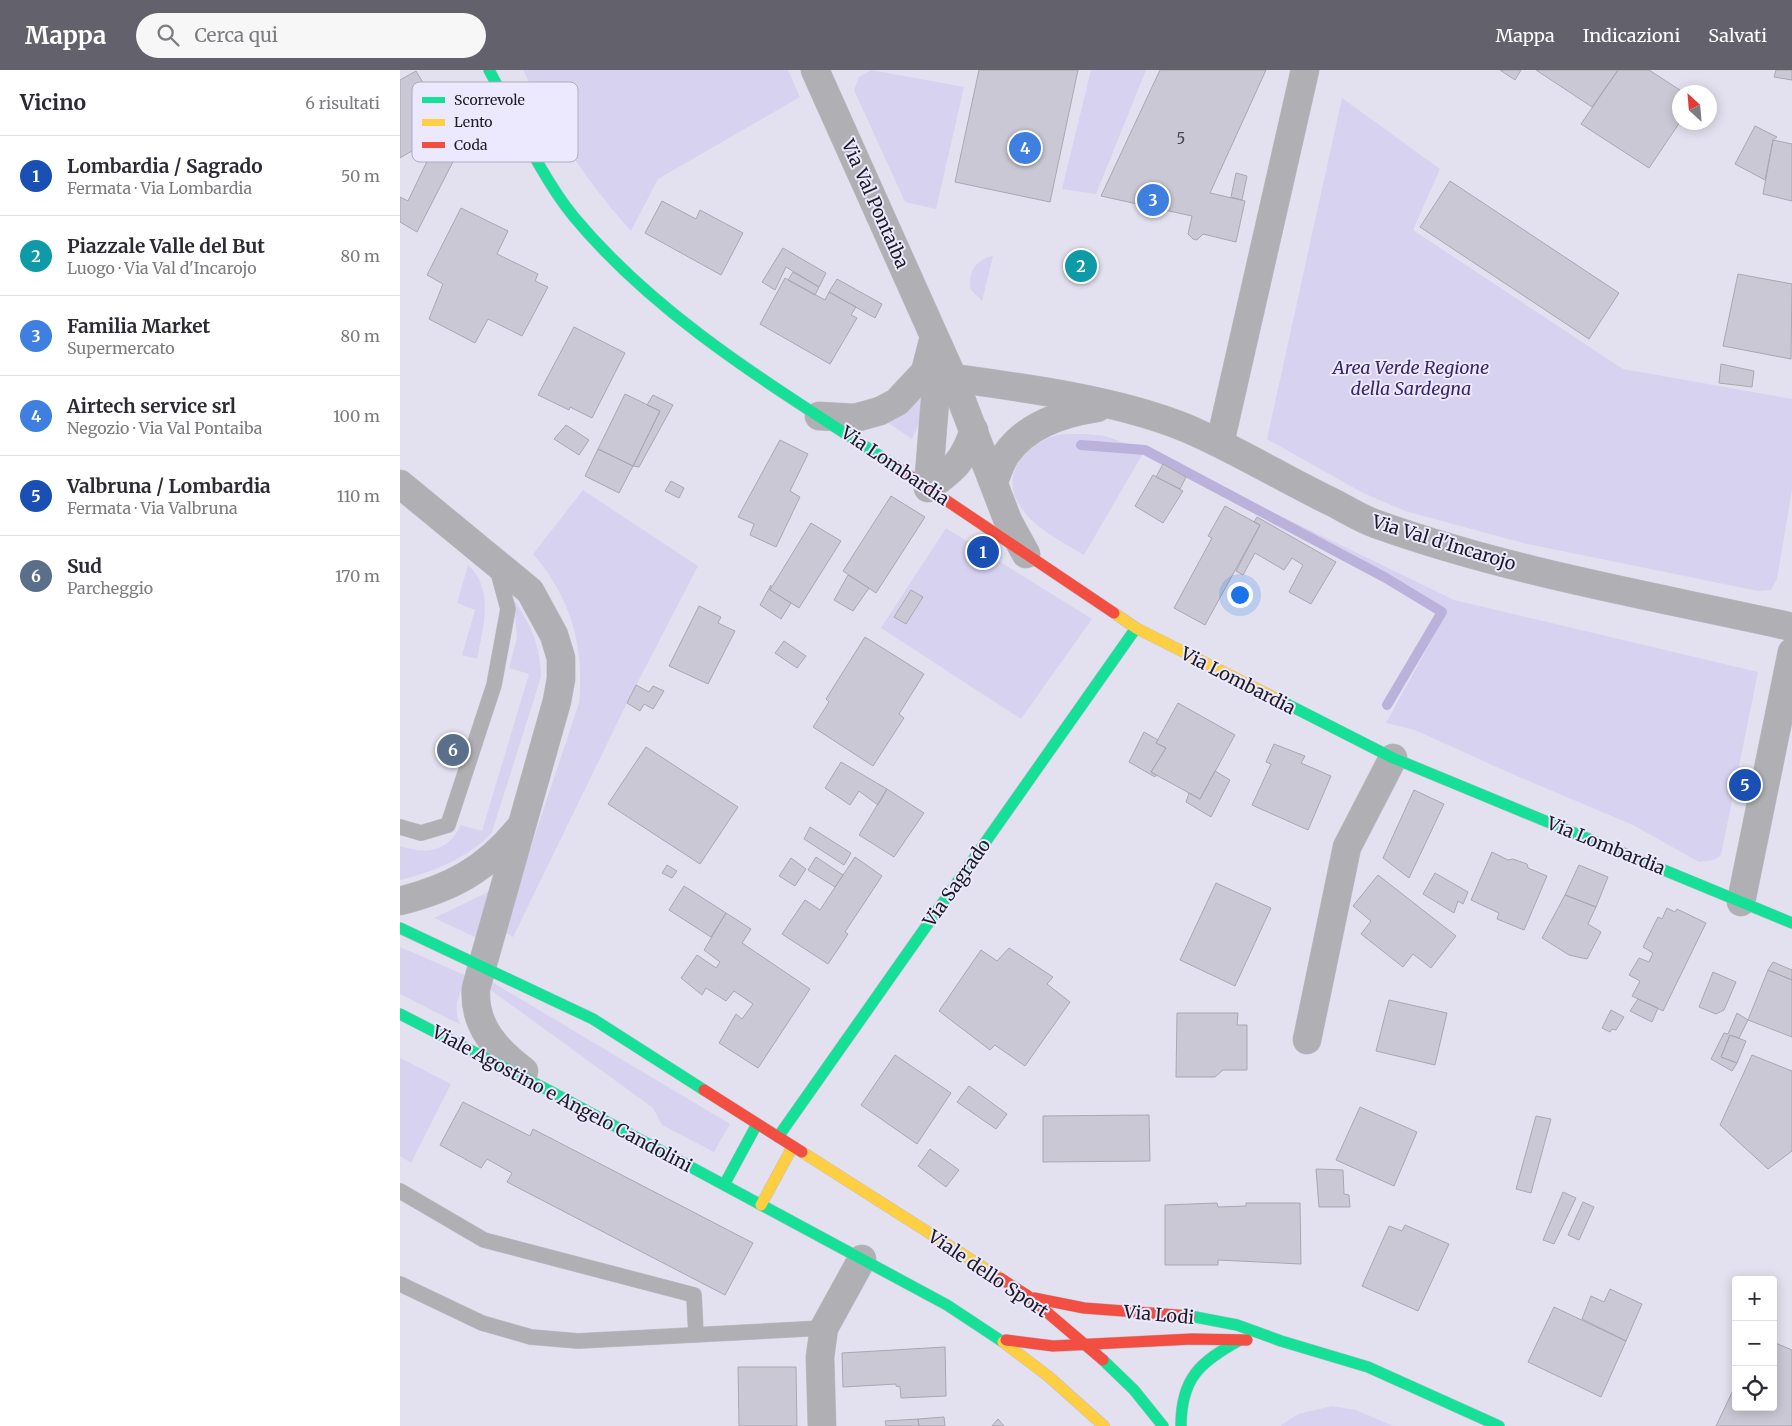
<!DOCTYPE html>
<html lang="it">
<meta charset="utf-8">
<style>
:root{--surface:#fff;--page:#f7f7f7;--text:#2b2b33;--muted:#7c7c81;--line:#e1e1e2;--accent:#62616c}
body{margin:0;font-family:Merriweather,serif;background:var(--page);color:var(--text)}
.controls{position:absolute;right:15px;bottom:15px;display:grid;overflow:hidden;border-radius:5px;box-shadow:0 2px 12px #0003}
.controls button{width:45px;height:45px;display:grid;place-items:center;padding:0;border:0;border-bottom:1px solid var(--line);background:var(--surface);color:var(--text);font:25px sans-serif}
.compass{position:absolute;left:1272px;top:15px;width:45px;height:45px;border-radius:50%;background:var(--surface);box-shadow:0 2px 12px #0003;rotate:334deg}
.you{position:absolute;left:839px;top:524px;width:18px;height:18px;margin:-12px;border:4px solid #fff;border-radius:50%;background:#1a73e8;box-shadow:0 0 0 8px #1a73e833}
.badge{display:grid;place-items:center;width:32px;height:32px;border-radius:50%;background:var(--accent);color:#fff;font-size:16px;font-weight:700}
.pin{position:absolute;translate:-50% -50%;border:2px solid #fff;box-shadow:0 1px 5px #0006}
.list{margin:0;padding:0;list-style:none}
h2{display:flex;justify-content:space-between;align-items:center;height:65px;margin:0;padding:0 20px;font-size:21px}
h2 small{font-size:16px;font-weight:400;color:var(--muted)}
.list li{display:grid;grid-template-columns:32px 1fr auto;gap:15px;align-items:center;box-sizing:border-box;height:80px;padding:0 20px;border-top:1px solid var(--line)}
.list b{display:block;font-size:19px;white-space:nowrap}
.list p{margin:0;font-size:16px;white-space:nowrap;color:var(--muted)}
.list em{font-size:16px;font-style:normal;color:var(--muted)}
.icon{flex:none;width:28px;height:28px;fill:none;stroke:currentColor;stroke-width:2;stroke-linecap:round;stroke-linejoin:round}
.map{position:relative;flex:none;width:1392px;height:1356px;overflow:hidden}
header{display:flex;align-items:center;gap:30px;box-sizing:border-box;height:70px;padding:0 25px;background:var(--accent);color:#fff}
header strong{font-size:24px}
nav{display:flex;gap:28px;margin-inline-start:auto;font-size:18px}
.search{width:350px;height:45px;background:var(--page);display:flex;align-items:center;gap:12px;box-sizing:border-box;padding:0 18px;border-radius:28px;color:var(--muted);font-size:19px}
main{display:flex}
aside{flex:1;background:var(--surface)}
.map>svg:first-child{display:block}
.green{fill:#d7d2f0}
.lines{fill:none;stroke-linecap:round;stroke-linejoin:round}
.stream{stroke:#bab2db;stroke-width:10}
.building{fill:#cac8d4;stroke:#a9a7b2}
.lane-casing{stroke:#c0beca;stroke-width:16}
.street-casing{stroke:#c0beca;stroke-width:29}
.fast-casing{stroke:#c0beca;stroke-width:12}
.slow-casing{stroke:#c0beca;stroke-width:12}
.jam-casing{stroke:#c0beca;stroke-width:12}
.lane{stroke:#b0b0b4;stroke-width:15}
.street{stroke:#b0b0b4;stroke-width:28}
.fast{stroke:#16e098;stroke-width:11}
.slow{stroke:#ffcf43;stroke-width:11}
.jam{stroke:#f24e42;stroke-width:11}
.labels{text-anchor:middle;stroke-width:4;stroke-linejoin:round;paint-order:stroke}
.number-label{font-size:15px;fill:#484751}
.street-label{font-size:18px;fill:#1d1c25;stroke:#ece9fe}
.park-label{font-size:18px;font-style:italic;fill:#392766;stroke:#ece9fe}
.key{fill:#ece9fe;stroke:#aeacbd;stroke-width:1}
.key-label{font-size:14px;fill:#1d1c25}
</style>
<header>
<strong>Mappa</strong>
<div class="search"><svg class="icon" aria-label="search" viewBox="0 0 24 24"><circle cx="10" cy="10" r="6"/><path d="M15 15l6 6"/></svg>Cerca qui</div>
<nav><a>Mappa</a><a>Indicazioni</a><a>Salvati</a></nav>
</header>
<main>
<aside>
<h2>Vicino<small>6 risultati</small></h2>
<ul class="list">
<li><span class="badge" style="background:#1a4fb4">1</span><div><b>Lombardia / Sagrado</b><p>Fermata · Via Lombardia</p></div><em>50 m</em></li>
<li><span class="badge" style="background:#0f9aa8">2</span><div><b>Piazzale Valle del But</b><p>Luogo · Via Val d'Incarojo</p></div><em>80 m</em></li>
<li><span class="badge" style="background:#3f7fe0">3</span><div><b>Familia Market</b><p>Supermercato</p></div><em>80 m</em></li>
<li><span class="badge" style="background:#3f7fe0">4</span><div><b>Airtech service srl</b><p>Negozio · Via Val Pontaiba</p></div><em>100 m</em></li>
<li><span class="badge" style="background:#1a4fb4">5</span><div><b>Valbruna / Lombardia</b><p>Fermata · Via Valbruna</p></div><em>110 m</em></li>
<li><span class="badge" style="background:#5c6f8a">6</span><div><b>Sud</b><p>Parcheggio</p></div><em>170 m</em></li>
</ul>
</aside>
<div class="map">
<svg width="1392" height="1356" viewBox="0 0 1392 1356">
<rect width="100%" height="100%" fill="#e3e1ef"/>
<path class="green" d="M123 0H388L400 27 258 109 231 161C186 110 153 61 123 0Z
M471 0 564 17 536 139 505 132 454 20 459 7Z
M691 0H746L696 124 662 119Z
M942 28 1040 99 1013 160 1223 299 1392 329V420L1377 509 1371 520 1358 521 1123 473 1005 441 963 423 867 369Z
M593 186 582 231 571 220C567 203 576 189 593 186Z
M521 328 519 353 512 369 484 350 504 341Z
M685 364 705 366 745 380 1054 530 1358 602 1321 785 1314 790 1299 792 1233 755 1112 704 1015 660 986 653 1047 542 745 380 684 485C663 472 637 460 622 439 600 410 619 379 651 367 661 363 674 364 685 364Z
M183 420 298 496 227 633 113 867 103 861 179 633C185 577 170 526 133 484Z
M546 458 692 549 621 649 481 558Z
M68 495C95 520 83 558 77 589L62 585 75 540 57 533Z
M114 530C131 555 141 577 141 607L92 762C69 788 33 802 0 810V776C27 785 47 782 61 755L82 761 129 604 109 598 117 568Z
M97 813 77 868 34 848 86 823Z
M0 877 67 906C60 924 51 937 61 955L0 924Z
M87 909 330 1054 314 1082 262 1055 253 1038 84 915Z
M0 988 51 1014 11 1093 0 1086Z
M932 1336 956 1340 993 1356H880L898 1344Z"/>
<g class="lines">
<path class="stream" d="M681 375 745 380 986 508 1042 542 987 635"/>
</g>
<path class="building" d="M579 0H678L650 132 555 112Z
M760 0H866L810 123 845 131 836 172 803 164 797 170 793 169 788 164 792 146 701 126Z
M1100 0H1121L1115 10Z
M1136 0H1218L1192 37Z
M1218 0H1249L1283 22H1280V52L1249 98 1181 54Z
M1376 0H1392V10L1374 7Z
M16 1 40 41 16 54 24 66 13 73 17 78 0 88V10Z
M1355 56 1377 67 1373 70 1365 110 1335 94Z
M47 59 59 80 17 162 0 152V127L8 131 42 60Z
M1373 70 1392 74V131L1363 124Z
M836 103 847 106 842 130 831 127Z
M1050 111 1219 223 1189 269 1020 157Z
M262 131 296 149 300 140 343 163 321 205 245 163Z
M61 138 108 161 97 184 138 204 135 211 148 217 122 266 88 249 75 273 29 249 43 214 27 205Z
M383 178 426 203 419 217 386 197 375 220 362 212Z
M393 202 419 217 415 225 388 210Z
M1338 204 1392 214 1391 289 1323 276Z
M385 208 425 230 429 222 456 237 451 245 457 248 430 294 360 254Z
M437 209 482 234 475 248 429 222Z
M174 257 225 283 192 348 170 337 169 340 138 325Z
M1321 294 1354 301 1352 317 1319 313Z
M225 324 260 341 233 396 198 379Z
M253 325 273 335 239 397 233 396 260 341 247 335Z
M166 355 189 370 179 385 154 369Z
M380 370 408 384 390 421 400 427 376 477 350 465 354 454 338 447Z
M198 379 233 396 219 423 185 406Z
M763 394 786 407 780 419 756 407Z
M753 405 783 421 763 453 735 436Z
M271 411 284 418 279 428 265 421Z
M491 426 525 447 476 523 443 501Z
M825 436 860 455 805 555 774 538 812 468 808 466Z
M857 447 936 492 911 534 889 522 903 495 892 488 884 500 855 483 843 505 836 501 860 455 854 452Z
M411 453 441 471 399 538 370 520Z
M448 505 469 518 453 541 434 530Z
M371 515 370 520 391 533 381 549 360 535Z
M511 520 523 527 506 554 494 547Z
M299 536 321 547 318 553 335 561 308 614 269 596Z
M465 567 524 604 499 644 504 648 473 696 413 657 429 632 426 629Z
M384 571 406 586 397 598 375 583Z
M236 615 249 622 253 616 264 621 253 639 244 634 240 641 227 633Z
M778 633 835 665 800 729 751 702 766 678 756 673Z
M744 662 758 670 756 673 766 678 751 702 756 705 755 707 729 692Z
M874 674 905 686 901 693 931 706 908 760 852 735 871 694 866 692Z
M246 677 338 737 300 794 208 734Z
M441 692 487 719 478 735 459 721 450 735 425 718Z
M815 701 830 710 811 747 786 732 789 723 800 729Z
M487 719 524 743 494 787 459 765Z
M1014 720 1044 734 1009 808 983 788Z
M410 757 451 783 444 795 404 769Z
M1092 782 1108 790 1113 789 1127 794 1128 798 1147 806 1124 860 1097 849 1099 843 1071 830Z
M416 787 443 805 435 817 408 800Z
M455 787 482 806 445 862 448 864 428 894 382 864 405 830 420 840Z
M391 788 406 799 395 816 379 806Z
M267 795 277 801 272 808 262 803Z
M1179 795 1208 807 1196 837 1165 825Z
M1035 803 1068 822 1063 834 1058 831 1054 843 1023 824Z
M978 805 1056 866 1031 898 1013 884 1003 897 961 864 971 851 953 836Z
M816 813 871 838 835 916 780 890Z
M284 816 326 843 311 867 269 840Z
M1165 825 1196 837 1188 854 1201 862 1187 889 1169 885 1142 868Z
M1267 838 1275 842 1277 839 1306 853 1263 941 1232 926 1240 911 1229 905 1239 888 1249 892 1253 883 1243 877 1258 847 1262 849Z
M326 843 351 859 342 873 410 919 358 998 319 973 336 944 342 949 353 934 334 921 326 931 306 918 302 925 281 908 297 885 316 898 320 892 304 880Z
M609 878 653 907 647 914 670 932 625 996 595 975 590 980 539 941 581 880 597 891Z
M1373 892 1392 900V910L1368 900Z
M1368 900 1392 910V967L1348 950Z
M1313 902 1336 912 1324 940 1316 944 1299 937Z
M1238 929 1258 938 1252 952 1230 941Z
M989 930 1047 943 1035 995 976 981Z
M1211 940 1224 947 1216 960 1212 959 1210 962 1202 958Z
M777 943H838L837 955H847V1000H823L815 1007H776Z
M1337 943 1348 950 1339 968 1330 965 1321 987 1337 993 1332 1001 1311 989 1324 963 1328 964Z
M1330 965 1346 971 1337 993 1321 987Z
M495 985 551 1023 517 1074 461 1035Z
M1352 985 1392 1001V1081L1368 1099 1320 1055Z
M569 1016 607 1044 596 1059 557 1032Z
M63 1032 130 1066 133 1059 353 1173 325 1225 107 1112 112 1103 87 1089 81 1098 40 1075Z
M960 1037 1017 1062 994 1116 936 1090Z
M749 1045 750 1091 643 1092V1046Z
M1136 1046 1151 1049 1131 1123 1116 1119Z
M530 1079 559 1100 546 1117 518 1096Z
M916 1099 943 1100 944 1124 949 1125 950 1137H919Z
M1163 1122 1176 1128 1154 1174 1143 1170Z
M1183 1132 1194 1137 1179 1170 1168 1165Z
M817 1133 818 1137 846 1136V1133H900L901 1194 818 1190V1195H765V1135Z
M1005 1155 1049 1174 1018 1241 962 1216 989 1156 1002 1161Z
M1210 1219 1242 1234 1226 1271 1182 1249 1191 1226 1204 1232Z
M1154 1237 1226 1271 1201 1327 1128 1292Z
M1373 1272 1392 1280V1356H1316L1336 1314V1337H1373Z
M545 1277 546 1326 501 1328 500 1317 496 1316V1314L443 1317 442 1283Z
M338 1297H396L397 1356H339Z
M544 1347 545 1356H519L518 1349Z
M518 1349 519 1356H486L485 1351Z
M598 1349 604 1356H592Z"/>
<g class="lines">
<defs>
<path id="lane" d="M0 757 21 763 48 755 94 615 108 539 96 495
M0 1121 84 1170 294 1225 296 1265
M0 1214 82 1253 131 1267 178 1271 424 1258"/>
<path id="street" d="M415 0 553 308 608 451 626 484
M553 308C626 318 718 330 786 358 838 380 885 410 936 434 949 441 962 449 976 454 1110 502 1253 526 1392 557
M419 346 455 348 480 341 497 332 525 302 534 267
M820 373 905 0
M594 411C598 402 601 391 607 383 628 354 663 343 697 338
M0 414 130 521 154 565 161 588V609L157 631 76 918C73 955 96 980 124 1001
M528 418 537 306 535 281
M528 418C554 399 564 391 574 360
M0 831C51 818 85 800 118 760
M1341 832 1392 582
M907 970 947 777 993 688
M422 1356 420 1287 424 1258 462 1189"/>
<path id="fast" d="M89 0C114 46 141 107 174 147 263 254 387 324 501 400
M883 632 993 688 1392 853
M0 858 193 949 304 1020
M0 944 148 1020 547 1235 603 1272
M378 1067 736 558
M324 1115 357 1054
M790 1246 837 1255 881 1271 968 1297 1099 1356
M703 1290 734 1320 763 1356
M781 1356C781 1308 800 1292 840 1270"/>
<path id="slow" d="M714 543 736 558 883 632
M402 1082 600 1208
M361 1135 393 1076
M603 1272 648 1306 704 1356"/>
<path id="jam" d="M501 400 714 543
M304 1020 402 1082
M600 1208 628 1226 703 1290
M634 1228 684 1238 790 1246
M606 1270 653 1276 792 1269 847 1270"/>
</defs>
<use href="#lane" class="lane-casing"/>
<use href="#street" class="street-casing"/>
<use href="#fast" class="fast-casing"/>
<use href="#slow" class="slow-casing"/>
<use href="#jam" class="jam-casing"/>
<use href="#lane" class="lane"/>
<use href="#street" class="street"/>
<use href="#fast" class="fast"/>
<use href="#slow" class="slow"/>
<use href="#jam" class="jam"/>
</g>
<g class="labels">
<g class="number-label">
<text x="781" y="74">5</text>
</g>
<g class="street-label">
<text transform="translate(475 134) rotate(66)" y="6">Via Val Pontaiba</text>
<text transform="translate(495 396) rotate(34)" y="6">Via Lombardia</text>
<text transform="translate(1044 473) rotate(17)" y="6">Via Val d'Incarojo</text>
<text transform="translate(838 611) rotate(27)" y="6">Via Lombardia</text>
<text transform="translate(1206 776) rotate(22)" y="6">Via Lombardia</text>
<text transform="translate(557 813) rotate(-55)" y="6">Via Sagrado</text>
<text transform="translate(162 1029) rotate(28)" y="6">Viale Agostino e Angelo Candolini</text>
<text transform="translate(588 1204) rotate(34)" y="6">Viale dello Sport</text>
<text transform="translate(759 1245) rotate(5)" y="6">Via Lodi</text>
</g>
<g class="park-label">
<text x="1011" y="304">Area Verde Regione<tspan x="1011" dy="21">della Sardegna</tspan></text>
</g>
</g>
<rect x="12" y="12" width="166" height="80" rx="8" class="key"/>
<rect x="22" y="27" width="23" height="6" fill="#16e098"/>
<rect x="22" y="49" width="23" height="7" fill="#ffcf43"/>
<rect x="22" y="72" width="23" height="6" fill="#f24e42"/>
<g class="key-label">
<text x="54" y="35">Scorrevole</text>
<text x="54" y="57">Lento</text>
<text x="54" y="80">Coda</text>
</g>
</svg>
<div class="controls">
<button>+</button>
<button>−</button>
<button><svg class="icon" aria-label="locate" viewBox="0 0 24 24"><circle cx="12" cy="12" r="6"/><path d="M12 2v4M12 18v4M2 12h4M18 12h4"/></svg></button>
</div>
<svg class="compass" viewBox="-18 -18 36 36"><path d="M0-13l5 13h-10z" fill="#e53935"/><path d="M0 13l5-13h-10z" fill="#7c7c81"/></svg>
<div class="you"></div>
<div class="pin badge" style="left:583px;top:482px;background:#1a4fb4">1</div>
<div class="pin badge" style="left:681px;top:196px;background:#0f9aa8">2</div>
<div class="pin badge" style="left:753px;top:130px;background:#3f7fe0">3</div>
<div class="pin badge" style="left:625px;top:78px;background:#3f7fe0">4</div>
<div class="pin badge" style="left:1345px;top:715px;background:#1a4fb4">5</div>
<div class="pin badge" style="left:53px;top:680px;background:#5c6f8a">6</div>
</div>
</main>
